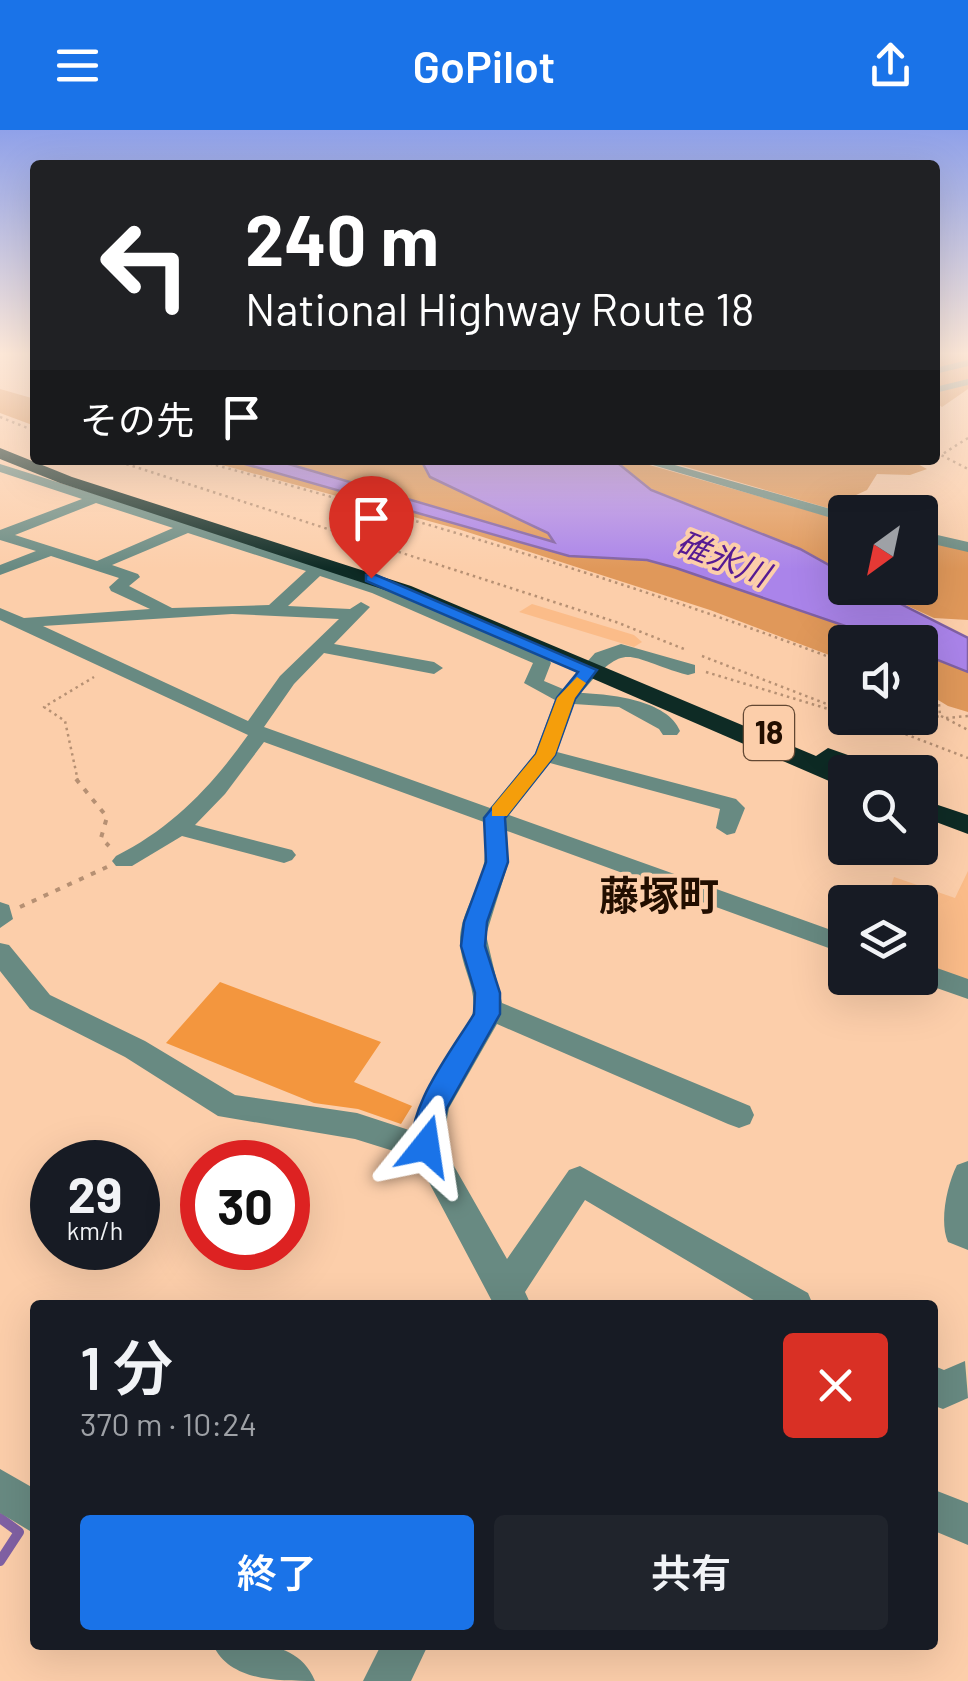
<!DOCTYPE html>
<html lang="ja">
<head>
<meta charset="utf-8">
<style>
	body { margin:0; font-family:Barlow,"Noto Sans JP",sans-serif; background:#20242c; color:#f1f3f6; height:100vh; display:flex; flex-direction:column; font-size:38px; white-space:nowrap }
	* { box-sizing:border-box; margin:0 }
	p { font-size:32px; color:#9ea1a6 }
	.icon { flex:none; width:55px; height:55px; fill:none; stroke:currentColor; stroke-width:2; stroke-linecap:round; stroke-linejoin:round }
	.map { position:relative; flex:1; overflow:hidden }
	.side { position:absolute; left:30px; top:1170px; width:908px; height:350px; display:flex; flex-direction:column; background:#171b24; border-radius:10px; box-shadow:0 10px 40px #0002 }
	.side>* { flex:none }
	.top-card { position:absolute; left:30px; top:30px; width:910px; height:305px; border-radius:10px; box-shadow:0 10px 40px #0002; background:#202124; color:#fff; overflow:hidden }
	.needle { width:65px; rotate:213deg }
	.tools { position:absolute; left:828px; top:365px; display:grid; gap:20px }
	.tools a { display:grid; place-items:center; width:110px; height:110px; border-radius:10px; background:#171b24; box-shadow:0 10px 40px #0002; font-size:50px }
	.speed { position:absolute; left:30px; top:1010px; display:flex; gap:20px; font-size:50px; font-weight:700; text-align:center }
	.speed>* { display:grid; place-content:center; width:130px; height:130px; border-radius:50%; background:#171b24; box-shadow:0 10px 40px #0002; line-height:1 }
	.speed small { font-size:25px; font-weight:400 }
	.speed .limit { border:15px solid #d22; background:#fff; color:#111 }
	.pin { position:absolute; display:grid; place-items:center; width:85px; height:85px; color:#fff; margin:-102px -42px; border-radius:50% 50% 50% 0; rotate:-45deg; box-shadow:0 0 10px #0007 }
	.pin .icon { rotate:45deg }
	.me { position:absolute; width:110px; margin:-55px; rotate:15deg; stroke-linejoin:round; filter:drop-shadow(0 0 8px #0008) }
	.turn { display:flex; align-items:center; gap:35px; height:210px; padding:0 50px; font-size:45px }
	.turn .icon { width:130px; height:130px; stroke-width:2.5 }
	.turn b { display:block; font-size:70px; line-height:85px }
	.then { display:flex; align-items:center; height:95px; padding:0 50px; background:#0003; gap:20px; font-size:38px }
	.round { display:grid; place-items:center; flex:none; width:105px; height:105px; border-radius:10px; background:#20242c }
	.summary { display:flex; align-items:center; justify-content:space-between; height:170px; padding:0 50px }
	h1 { font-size:60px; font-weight:600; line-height:75px }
	.action { display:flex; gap:20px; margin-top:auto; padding:20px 50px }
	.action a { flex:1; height:115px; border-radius:10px; background:#1a73e8; color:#fff; font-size:40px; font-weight:600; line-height:115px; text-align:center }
	.action a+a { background:#20242c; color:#f1f3f6 }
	header { display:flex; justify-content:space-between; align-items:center; height:130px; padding:0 50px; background:#1a73e8; color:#fff; font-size:45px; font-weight:600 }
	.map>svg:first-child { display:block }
</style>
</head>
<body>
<header><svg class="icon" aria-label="menu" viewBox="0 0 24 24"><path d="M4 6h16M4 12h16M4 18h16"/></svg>GoPilot<svg class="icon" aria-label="share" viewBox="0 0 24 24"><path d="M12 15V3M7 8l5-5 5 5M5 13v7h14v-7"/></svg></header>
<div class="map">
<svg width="968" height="1551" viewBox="0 0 968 1551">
	<rect width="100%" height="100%" fill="#fcceaa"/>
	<path fill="#fbbc89" d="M532,474L634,505L642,512L634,517L519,482Z
		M968,741V850L920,833V772H886L894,747L955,768Z"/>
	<path fill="#e0985a" d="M935,222H968V259L942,277L935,272Z
		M0,259L35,269V296L0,283Z
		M204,330H231L569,426L647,430L676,438L892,512H845V531L710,480L458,399Z
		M275,330H421L430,347L548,403L556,412Z
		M614,330H632L845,391V444L800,419L651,360Z
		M662,330H910L927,339L910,345L877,344L867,360L841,372L884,382L845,383Z
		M920,410L968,421V490L934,488L869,458H920Z
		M920,523L968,542V582L948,576L920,559Z"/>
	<path fill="#aa84ea" stroke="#8161a4" stroke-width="2.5" d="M231,330H275L554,412L548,403L430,347L421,330H614L651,360L800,419L845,444V458H869L968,508V542L920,523V512H892L676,438L647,430L569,426Z"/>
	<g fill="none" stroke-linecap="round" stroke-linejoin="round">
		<path stroke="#8161a4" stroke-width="10" d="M0,1388L19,1402L0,1431"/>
	</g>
	<path fill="#f3963e" d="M220,852L381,912L354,952L412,976L401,994L358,979L314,973L166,913Z"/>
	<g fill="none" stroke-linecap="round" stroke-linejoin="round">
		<path stroke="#b69073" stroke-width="2.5" stroke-dasharray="2.5 4" stroke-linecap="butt" d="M0,287L35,301
			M968,308L941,325L968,339
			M114,330L616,492L684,519
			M197,330C416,389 632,452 845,533
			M702,526L845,581
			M706,542L845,584
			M941,586L968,600
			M863,588L968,628
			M872,588L919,591L940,586L939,574L920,562
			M946,588L968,586
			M78,651L65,591L44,577L94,547"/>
		<path stroke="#b69073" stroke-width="4" stroke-dasharray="5 8" stroke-linecap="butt" d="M76,649L107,687L101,708L109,716
			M20,777L107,737"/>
		<path fill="#688a82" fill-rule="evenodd" d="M968,230V236L935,244V238Z
			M968,249V255L935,263V257Z
			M636,330H657L845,383V392Z
			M0,334L384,455L545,524L551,533L544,551L563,559L595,523L621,514L695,535V543L688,545C625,528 628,508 581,563C609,564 668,570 680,601L677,605H663L659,599L619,577L574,574L557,622L736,669L745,678L735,703L727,705L716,698L720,679L550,633L509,685L845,805V824L507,701L508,734L486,805L502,873L750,976L754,985L750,994L739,998L728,994L497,894L449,978L442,1015L507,1129L569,1040L580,1036L808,1163L813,1175H762L585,1070L525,1162L531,1175H494L416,1028L355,1009L218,986L125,927L30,879L0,841V813L9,815L50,865L145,911L235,965L357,983L412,1001C421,956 462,928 472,886C479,860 460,837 460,811C460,788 474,767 481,746C487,728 485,711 484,692L264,612L225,664L195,695L292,720L296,725L292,730L284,733L182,706L132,736H116L112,731L116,726C172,698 212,656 248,605L0,490V478L24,488L150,479L111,461L109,457L119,448L51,426L0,445V435L36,421L0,410V400L82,369L0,342ZM96,373L173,398L97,431L15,405ZM188,403L306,441L269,475L172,478L129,456L140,447L138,444L112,435ZM320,446L372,463L533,533L524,553L555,570L535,624L490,678L264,597L294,554L324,523L434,544L443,538L434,532L334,514L370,477L361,472L350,479L288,476ZM232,484L339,489L280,546L248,591L43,496Z
			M920,401L968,412V422L920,411Z
			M0,772L9,775L13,789L0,798Z
			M920,832L968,849V869L911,849L920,848Z
			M968,1031V1120L948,1112C939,1092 947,1055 957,1035Z
			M965,1231L968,1268L943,1279L932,1275V1235L944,1240Z
			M0,1339L35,1359V1404L0,1383Z
			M932,1359L968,1373V1415L932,1400Z
			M213,1515C252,1515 297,1508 315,1551C276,1551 230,1551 213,1515Z
			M381,1515H428L411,1551H363Z"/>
		<path fill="#0e2b25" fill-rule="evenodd" d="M0,318L72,347L411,456L816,626L828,618L882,637L886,642H845V656L836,654L397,464L60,353L0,329Z
			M920,669L968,685V704L920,686Z"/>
	</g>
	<linearGradient id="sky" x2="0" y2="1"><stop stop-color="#8fa1e9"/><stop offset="0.51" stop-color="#fee9d9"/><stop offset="1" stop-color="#fee9d9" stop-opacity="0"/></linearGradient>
	<rect width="968" height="439" fill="url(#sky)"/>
	<path fill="#1a73e8" stroke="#114b97" stroke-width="2.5" d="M366,445H376L597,540L575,569L555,625L505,688L508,732L487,792L485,816L500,863V884L447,978L436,1024L426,1028L416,1024C398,988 455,916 474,884L475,863L461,816L464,792L486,732L484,688L536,624L557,568L578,542L366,451Z"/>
	<path fill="#f59e0b" d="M577,547L586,553L575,568L555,625L507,686H492V677L536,624L557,568Z"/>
	<g text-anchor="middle" stroke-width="8" stroke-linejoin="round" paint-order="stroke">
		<g font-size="32" font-style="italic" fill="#561a93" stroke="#fcceaa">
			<text transform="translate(723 429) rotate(22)" y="11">碓氷川</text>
		</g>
		<rect fill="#fcceaa" stroke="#634833" stroke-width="2.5" x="744" y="576" width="50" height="54" rx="8"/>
		<g font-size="32" font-weight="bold" fill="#220e00">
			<text x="769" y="614">18</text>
		</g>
		<g font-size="40" font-weight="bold" fill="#220e00" stroke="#fcceaa">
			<text x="659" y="780">藤塚町</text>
		</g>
	</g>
</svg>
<div class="tools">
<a><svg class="needle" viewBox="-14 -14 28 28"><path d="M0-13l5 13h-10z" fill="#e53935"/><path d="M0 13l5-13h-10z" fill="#9ea1a6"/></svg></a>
<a><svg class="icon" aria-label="sound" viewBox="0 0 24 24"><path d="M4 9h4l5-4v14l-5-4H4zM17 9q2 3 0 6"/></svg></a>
<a><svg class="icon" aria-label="search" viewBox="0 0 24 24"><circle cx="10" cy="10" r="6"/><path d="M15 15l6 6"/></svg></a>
<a><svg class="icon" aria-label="layers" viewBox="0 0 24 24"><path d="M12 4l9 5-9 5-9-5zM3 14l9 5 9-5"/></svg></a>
</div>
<div class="speed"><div>29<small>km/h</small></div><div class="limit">30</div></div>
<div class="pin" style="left:371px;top:448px;background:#d93025"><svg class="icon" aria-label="arrive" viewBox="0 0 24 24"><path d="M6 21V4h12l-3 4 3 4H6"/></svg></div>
<svg class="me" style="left:426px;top:1016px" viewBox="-20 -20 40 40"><path d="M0-17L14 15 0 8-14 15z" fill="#1a73e8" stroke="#fff" stroke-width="4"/></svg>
<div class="top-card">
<div class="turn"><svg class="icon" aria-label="left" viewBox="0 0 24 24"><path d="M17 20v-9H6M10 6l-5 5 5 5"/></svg><div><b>240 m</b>National Highway Route 18</div></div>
<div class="then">その先<svg class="icon" aria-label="arrive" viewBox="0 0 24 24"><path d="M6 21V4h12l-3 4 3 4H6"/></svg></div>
</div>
<section class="side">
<div class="summary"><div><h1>1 分</h1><p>370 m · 10:24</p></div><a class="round" style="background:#d93025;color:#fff"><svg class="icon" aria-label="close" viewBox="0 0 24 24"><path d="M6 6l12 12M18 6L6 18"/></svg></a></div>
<div class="action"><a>終了</a><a>共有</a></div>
</section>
</div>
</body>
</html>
